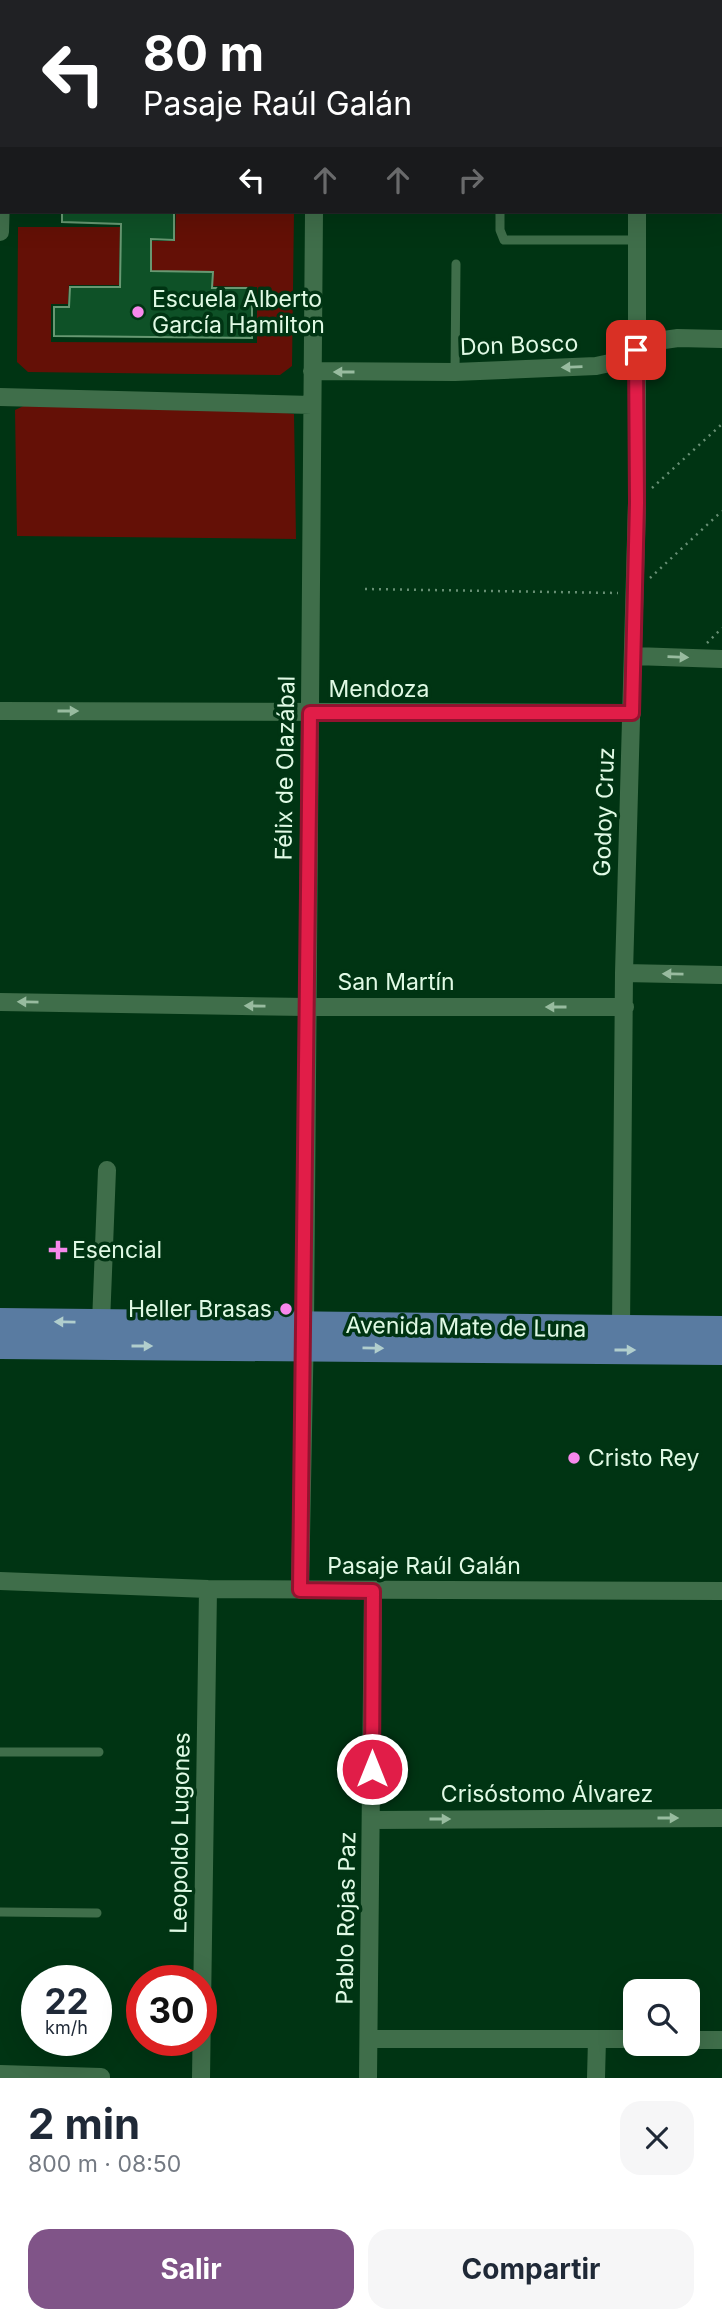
<!DOCTYPE html>
<html lang="es">
<head>
<meta charset="utf-8">
<style>
	body { margin:0; font-family:Inter,sans-serif; background:#f6f6f7; color:#1f2937; height:100vh; display:flex; flex-direction:column; font-size:26px; white-space:nowrap }
	* { box-sizing:border-box; margin:0 }
	p { font-size:23px; color:#747a83 }
	.icon { flex:none; width:38px; height:38px; fill:none; stroke:currentColor; stroke-width:2; stroke-linecap:round; stroke-linejoin:round }
	.map { position:relative; height:2078px; overflow:hidden }
	.sheet { display:flex; flex-direction:column; background:#fff; flex:1 }
	.sheet>* { flex:none }
	.hud { position:absolute; left:0px; top:0px; width:723px; height:214px; box-shadow:0 7px 28px #0002; background:#202124; color:#fff; overflow:hidden }
	.fabs { position:absolute; left:623px; top:1979px; display:grid; gap:14px }
	.fabs a { display:grid; place-items:center; width:77px; height:77px; border-radius:14px; background:#fff; box-shadow:0 7px 28px #0002; font-size:35px }
	.speed { position:absolute; left:21px; top:1965px; display:flex; gap:14px; font-size:35px; font-weight:700; text-align:center }
	.speed>* { display:grid; place-content:center; width:91px; height:91px; border-radius:50%; background:#fff; box-shadow:0 7px 28px #0002; line-height:1 }
	.speed small { font-size:18px; font-weight:400 }
	.speed .limit { border:10px solid #d22; background:#fff; color:#111 }
	.pin { position:absolute; display:grid; place-items:center; width:60px; height:60px; color:#fff; margin:-30px; border-radius:14px; box-shadow:0 4px 10px #0006 }
	.me { position:absolute; width:77px; margin:-38px; rotate:0deg; stroke-linejoin:round; filter:drop-shadow(0 0 5px #0008) }
	.turn { display:flex; align-items:center; gap:24px; height:147px; padding:0 28px; font-size:32px }
	.turn .icon { width:91px; height:91px; stroke-width:2.5 }
	.turn b { display:block; font-size:49px; line-height:60px }
	.lanes { display:flex; align-items:center; height:66px; padding:0 28px; background:#0003; justify-content:center; gap:35px; direction:ltr }
	.lanes .off { opacity:.35 }
	.round { display:grid; place-items:center; flex:none; width:74px; height:74px; border-radius:21px; background:#f6f6f7 }
	.overview { display:flex; align-items:center; justify-content:space-between; height:119px; padding:0 28px }
	h1 { font-size:42px; font-weight:700; line-height:52px }
	.action { display:flex; gap:14px; margin-top:auto; padding:14px 28px }
	.action a { flex:1; height:80px; border-radius:21px; background:#805488; color:#fff; font-size:28px; font-weight:700; line-height:80px; text-align:center }
	.action a+a { background:#f6f6f7; color:#1f2937 }
	.map>svg:first-child { display:block }
</style>
</head>
<body>
<div class="map">
<svg width="722" height="2078" viewBox="0 0 722 2078">
	<rect width="100%" height="100%" fill="#003413"/>
	<path fill="#641006" d="M176,212H294L292,366L280,375L28,372L17,362L18,227H120L119,285H69L68,304H51V342L257,343V287L213,286V271H152V241H175Z
		M30,403L254,409L294,414L296,539L17,536L15,410Z"/>
	<path fill="#0e5127" stroke="#679872" stroke-width="2" d="M62,212H174V240L151,239V271L213,272L212,288H252V338L54,336V307H69L70,287H120L121,224L62,222Z"/>
	<g fill="none" stroke-linecap="round" stroke-linejoin="round">
		<path stroke="#678f74" stroke-width="2.5" stroke-dasharray="2 5" stroke-linecap="butt" d="M652,488L722,424
			M650,578L722,511
			M365,589L618,593
			M707,643L722,628"/>
		<path stroke="#3f6e4a" stroke-width="9" d="M500,212V230L504,240H637
			M455,372L456,264
			M0,1752H99
			M0,1912L97,1913"/>
		<path stroke="#3f6e4a" stroke-width="18" d="M313,2V0
			M639,2V0
			M0,232L2,161
			M312,371L455,372L596,366L619,361L636,350L657,341L678,338L722,339
			M0,397L312,405
			M634,656L722,659
			M0,711L632,713
			M624,973L722,975
			M0,1002L306,1007H625
			M101,1323L107,1170
			M621,1329L624,973L637,503V212
			M0,1581L208,1589L722,1591
			M300,1590L305,1325L314,212
			M372,1820L722,1818
			M369,2039H635
			M688,2040H722
			M0,2074L101,2077
			M201,2078L208,1589
			M368,2078L373,1591
			M596,2078L597,2039"/>
		<path stroke="#3f6e4a" stroke-width="23" d="M721,65H722
			M0,79H2"/>
		<path stroke="#597ba1" stroke-width="28" d="M0,1322L722,1330
			M0,1345L722,1351"/>
	</g>
	<defs><path id="oneway-solid" d="M-6-.8H1V-3.2L6.5 0L1 3.2V.8H-6Z" transform="scale(1.75)"/></defs>
	<g fill="#98bb9f">
		<use href="#oneway-solid" transform="translate(572 367) rotate(178)"/>
		<use href="#oneway-solid" transform="translate(344 372) rotate(-180)"/>
		<use href="#oneway-solid" transform="translate(678 657) rotate(2)"/>
		<use href="#oneway-solid" transform="translate(68 711)"/>
		<use href="#oneway-solid" transform="translate(673 974) rotate(-179)"/>
		<use href="#oneway-solid" transform="translate(28 1002) rotate(-179)"/>
		<use href="#oneway-solid" transform="translate(255 1006) rotate(-179)"/>
		<use href="#oneway-solid" transform="translate(556 1007) rotate(180)"/>
		<use href="#oneway-solid" transform="translate(668 1818)"/>
		<use href="#oneway-solid" transform="translate(440 1819)"/>
	</g>
	<g fill="#b1cecd">
		<use href="#oneway-solid" transform="translate(65 1322) rotate(-179)"/>
		<use href="#oneway-solid" transform="translate(142 1346)"/>
		<use href="#oneway-solid" transform="translate(373 1348) rotate(1)"/>
		<use href="#oneway-solid" transform="translate(625 1350)"/>
	</g>
	<g fill="none" stroke-linecap="round" stroke-linejoin="round">
		<g stroke="#92132f" stroke-width="18">
			<path id="route" d="M372,1769L373,1591L300,1590C306,1297 307,1005 310,713H632L637,503L636,350"/>
		</g>
		<use href="#route" stroke="#e11d48" stroke-width="12"/>
	</g>
	<g fill="#f788ec" stroke="#003413" stroke-width="2.5">
		<circle cx="138" cy="312" r="7"/>
		<path d="M54.5 1239.5h7v7h7v7h-7v7h-7v-7h-7v-7h7z"/>
		<circle cx="286" cy="1309" r="7"/>
		<circle cx="574" cy="1458" r="7"/>
	</g>
	<g text-anchor="middle" stroke-width="7" stroke-linejoin="round" paint-order="stroke">
		<g font-size="23" fill="#e0fae5" stroke="#003413" text-anchor="start">
			<text x="152" y="307">Escuela Alberto<tspan x="152" dy="26">García Hamilton</tspan></text>
			<text x="72" y="1258">Esencial</text>
			<text x="272" y="1317" text-anchor="end">Heller Brasas</text>
			<text x="588" y="1466">Cristo Rey</text>
		</g>
		<g font-size="23" fill="#e0fae5" stroke="#003413">
			<text transform="translate(519 345) rotate(-2)" y="8">Don Bosco</text>
			<text x="379" y="697">Mendoza</text>
			<text transform="translate(285 768) rotate(-89)" y="8">Félix de Olazábal</text>
			<text transform="translate(604 812) rotate(-88)" y="8">Godoy Cruz</text>
			<text x="396" y="990">San Martín</text>
			<text transform="translate(466 1327) rotate(1)" y="8">Avenida Mate de Luna</text>
			<text x="424" y="1574">Pasaje Raúl Galán</text>
			<text x="547" y="1802">Crisóstomo Álvarez</text>
			<text transform="translate(180 1833) rotate(-89)" y="8">Leopoldo Lugones</text>
			<text transform="translate(346 1918) rotate(-89)" y="8">Pablo Rojas Paz</text>
		</g>
	</g>
</svg>
<div class="fabs">
<a><svg class="icon" aria-label="search" viewBox="0 0 24 24"><circle cx="10" cy="10" r="6"/><path d="M15 15l6 6"/></svg></a>
</div>
<div class="speed"><div>22<small>km/h</small></div><div class="limit">30</div></div>
<div class="pin" style="left:636px;top:350px;background:#d93025"><svg class="icon" aria-label="arrive" viewBox="0 0 24 24"><path d="M6 21V4h12l-3 4 3 4H6"/></svg></div>
<svg class="me" style="left:372px;top:1769px" viewBox="-20 -20 40 40"><circle r="17" fill="#e11d48" stroke="#fff" stroke-width="3"/><path d="M0-11L8 9 0 5-8 9z" fill="#fff"/></svg>
<div class="hud">
<div class="turn"><svg class="icon" aria-label="left" viewBox="0 0 24 24"><path d="M17 20v-9H6M10 6l-5 5 5 5"/></svg><div><b>80 m</b>Pasaje Raúl Galán</div></div>
<div class="lanes"><svg class="icon" aria-label="left" viewBox="0 0 24 24"><path d="M17 20v-9H6M10 6l-5 5 5 5"/></svg><svg class="icon off" aria-label="ahead" viewBox="0 0 24 24"><path d="M12 20V5M6 11l6-6 6 6"/></svg><svg class="icon off" aria-label="ahead" viewBox="0 0 24 24"><path d="M12 20V5M6 11l6-6 6 6"/></svg><svg class="icon off" aria-label="right" viewBox="0 0 24 24"><path d="M7 20v-9h11M14 6l5 5-5 5"/></svg></div>
</div>
</div>
<section class="sheet">
<div class="overview"><div><h1>2 min</h1><p>800 m · 08:50</p></div><a class="round"><svg class="icon" aria-label="close" viewBox="0 0 24 24"><path d="M6 6l12 12M18 6L6 18"/></svg></a></div>
<div class="action"><a>Salir</a><a>Compartir</a></div>
</section>
</body>
</html>
